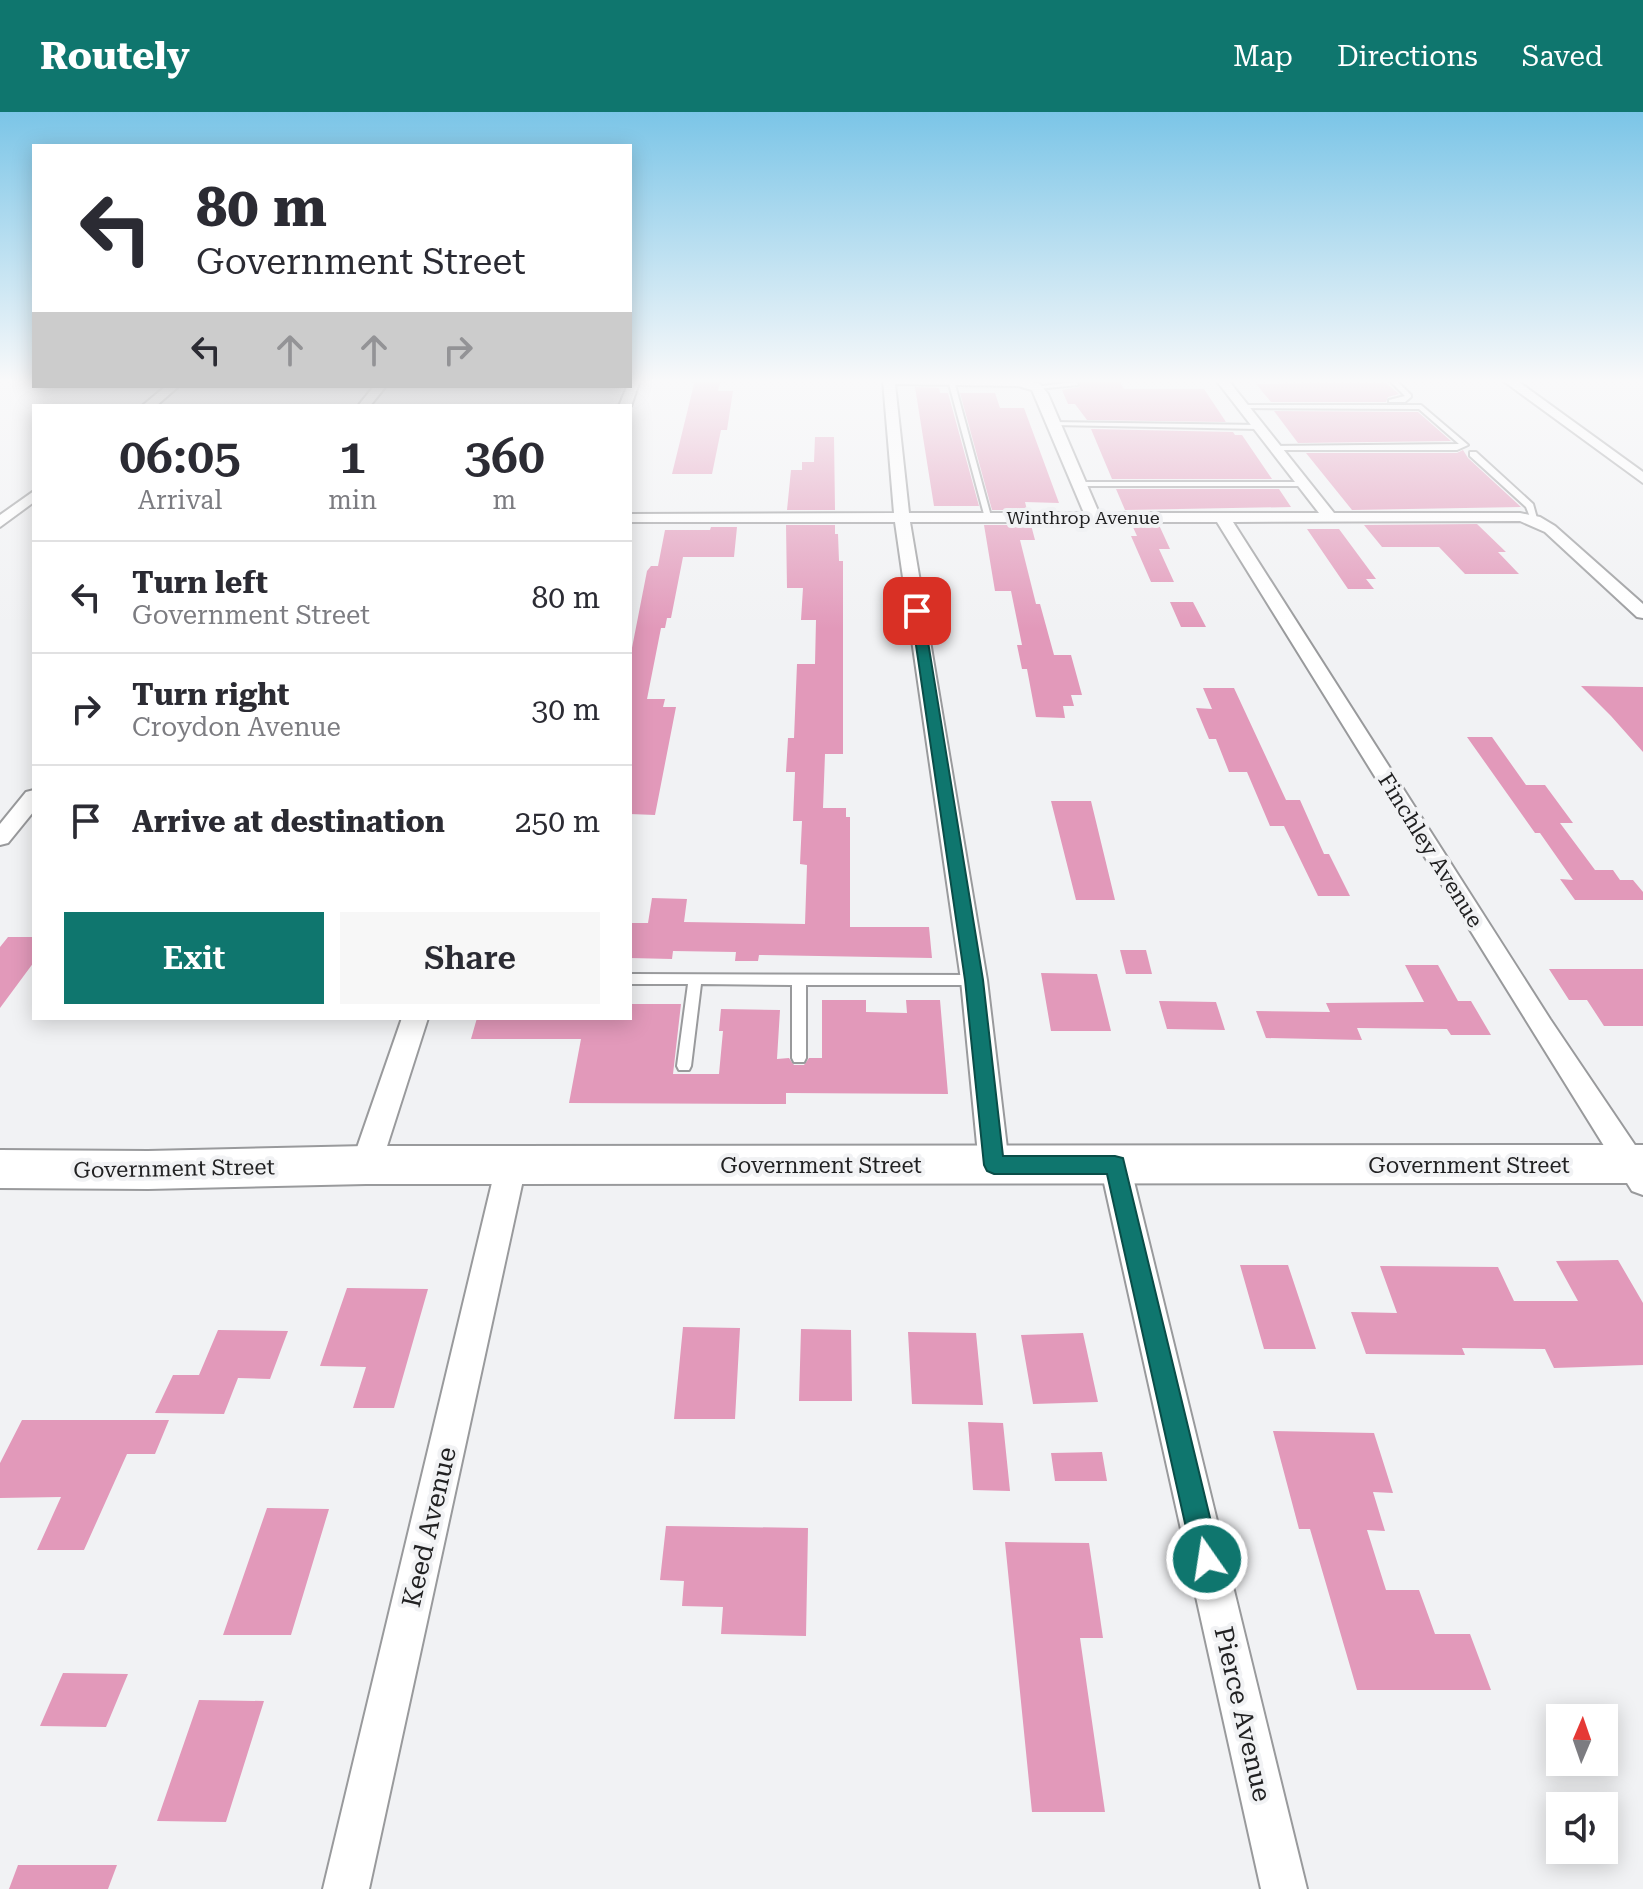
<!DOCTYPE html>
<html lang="en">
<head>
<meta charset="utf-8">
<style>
	body { margin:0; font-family:"Roboto Serif",serif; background:#f7f7f7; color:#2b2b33; height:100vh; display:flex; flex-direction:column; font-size:30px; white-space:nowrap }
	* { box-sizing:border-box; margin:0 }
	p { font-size:26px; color:#7c7c81 }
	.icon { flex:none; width:44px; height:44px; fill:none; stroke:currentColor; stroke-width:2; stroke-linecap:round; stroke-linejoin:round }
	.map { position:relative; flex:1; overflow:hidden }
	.drawer { position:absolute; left:32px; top:292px; width:600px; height:616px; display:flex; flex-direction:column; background:#fff; border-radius:0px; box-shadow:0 4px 20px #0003 }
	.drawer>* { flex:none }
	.top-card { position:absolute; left:32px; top:32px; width:600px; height:244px; border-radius:0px; box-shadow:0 4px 20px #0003; background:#fff; color:#2b2b33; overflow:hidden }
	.needle { width:52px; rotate:2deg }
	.buttons { position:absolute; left:1546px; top:1592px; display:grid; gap:16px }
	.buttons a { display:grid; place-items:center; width:72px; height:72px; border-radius:0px; background:#fff; box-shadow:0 4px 20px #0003; font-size:40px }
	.pin { position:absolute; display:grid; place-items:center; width:68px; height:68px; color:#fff; margin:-34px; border-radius:16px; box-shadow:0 4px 12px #0006 }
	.me { position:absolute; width:88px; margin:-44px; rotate:347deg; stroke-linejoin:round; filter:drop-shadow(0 0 6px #0008) }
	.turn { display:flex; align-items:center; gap:28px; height:168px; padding:0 32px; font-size:36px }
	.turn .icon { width:104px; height:104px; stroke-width:2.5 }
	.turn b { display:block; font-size:56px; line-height:68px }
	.lanes { display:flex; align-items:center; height:76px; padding:0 32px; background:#0003; justify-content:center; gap:40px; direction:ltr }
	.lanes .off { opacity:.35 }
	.eta { display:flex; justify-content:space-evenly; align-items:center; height:136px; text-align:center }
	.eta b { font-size:48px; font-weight:600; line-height:56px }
	.cta { display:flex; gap:16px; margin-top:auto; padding:16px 32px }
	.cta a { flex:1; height:92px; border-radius:0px; background:#0f766e; color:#fff; font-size:32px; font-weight:600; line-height:92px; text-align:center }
	.cta a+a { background:#f7f7f7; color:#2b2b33 }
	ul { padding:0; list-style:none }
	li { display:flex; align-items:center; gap:24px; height:112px; padding:0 32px; border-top:2px solid #e1e1e2 }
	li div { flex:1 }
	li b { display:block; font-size:30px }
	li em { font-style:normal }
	header { display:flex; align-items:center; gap:48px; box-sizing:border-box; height:112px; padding:0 40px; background:#0f766e; color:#fff }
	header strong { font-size:38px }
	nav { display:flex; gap:44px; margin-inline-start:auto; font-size:28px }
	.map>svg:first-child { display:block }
</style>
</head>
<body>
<header>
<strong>Routely</strong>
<nav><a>Map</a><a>Directions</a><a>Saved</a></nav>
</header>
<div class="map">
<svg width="1643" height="1777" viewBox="0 0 1643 1777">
	<rect width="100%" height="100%" fill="#f1f2f4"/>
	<path fill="#e299ba" d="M695,268H721L718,279H733L727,318H721L712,362H672Z
		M1078,268H1119L1124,277H1204L1226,310L1087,308L1075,292H1068L1062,278L1080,275Z
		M1327,271H1386L1399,282L1388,285L1386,290H1271L1256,272Z
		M915,275L939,276L940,281H948L979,394H934Z
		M960,281H995L1000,296H1024L1059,391L1025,390L1027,398H992Z
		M1274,299L1418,300L1451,329L1298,331Z
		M1091,317L1233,320L1235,323H1242L1272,367H1112Z
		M815,325H834L835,398H787L791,358H802V350H814Z
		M1463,338L1468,346L1521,395L1352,398L1306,341H1457Z
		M1116,377H1279L1291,395L1125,398Z
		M1477,412L1506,440H1498L1519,462H1465L1439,435H1382L1364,413Z
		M786,413H835V422H838L839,449H843V642H825L823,696H846V705H850V815H929L932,846L759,843L758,849H735L736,840L673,839L672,847L630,846V811H648L652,786L687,787L684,810L805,812L807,753L800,752L802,709H793L795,660H786L788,626H794L797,552H815L816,508H801L803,476H787Z
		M984,413H1031L1035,428H1020L1036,492H1040L1054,543H1071L1082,583H1071L1074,594H1063L1065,606L1036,605L1027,557H1022L1017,533H1022L1011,479H995Z
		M1132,413H1159L1170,437H1159L1174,470H1151L1131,424H1137Z
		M711,415H737L734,445H683L671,506H667L665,516H661L647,587H665L663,595H676L655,703L630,702V546L647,459L651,454H658L665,418H710Z
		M1307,417H1339L1376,467H1366L1374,477H1348Z
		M1170,490H1193L1206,515H1181Z
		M1581,574L1643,575V640L1611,604Z
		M1203,576H1234L1286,688H1300L1324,742H1329L1350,784H1318L1284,714H1270L1247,660H1229L1216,627H1209L1196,596L1212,597Z
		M1467,625H1492L1526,673H1545L1573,711H1560L1595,758H1613L1620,768H1633L1643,780V788H1575L1560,767L1573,768L1540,721H1535Z
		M1051,689H1091L1115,788H1076Z
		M8,825H34V850L0,896V835Z
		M1120,838H1146L1152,862H1126Z
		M1405,853H1438L1458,889H1471L1491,923H1451L1447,917L1357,916L1362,928L1266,926L1256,899L1330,900L1326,891L1424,890Z
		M1549,857H1643V914H1604L1587,888H1569Z
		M1041,861L1097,862L1111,919H1051Z
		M822,888H866V900L907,901L906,888H940L948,982L786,981V992L569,991L581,927H471L477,906H630V892H681L673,962H719L723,919H719L721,897L780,898L777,947L789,946L794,953H804L809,946H822Z
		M1159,889L1216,890L1225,918L1167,917Z
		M1618,1148L1643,1191V1253L1554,1256L1545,1237L1462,1236L1465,1243L1366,1242L1351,1200L1397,1201L1380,1154L1498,1155L1514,1189H1578L1556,1149Z
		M1240,1153H1288L1316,1237H1264Z
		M347,1176L428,1177L394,1296H353L366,1255L320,1254Z
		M683,1215L740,1216L735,1307H674Z
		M801,1217L851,1218L852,1289H799Z
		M218,1218L288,1219L270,1267L238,1266L224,1302L155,1301L173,1263H199Z
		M908,1220L976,1221L983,1293L912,1292Z
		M1083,1221L1098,1290L1033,1292L1021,1223Z
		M22,1308H169L155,1342H127L84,1438H37L61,1385L0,1386V1351Z
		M968,1310L1003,1311L1010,1379L973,1378Z
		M1273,1319L1374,1321L1393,1381L1373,1380L1385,1419L1367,1418L1386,1478H1419L1435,1522H1470L1491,1578H1357L1310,1417H1299Z
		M1102,1340L1107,1369H1055L1051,1341Z
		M267,1396L329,1397L291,1523H223Z
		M666,1414L808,1416L806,1524L721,1522L723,1495L682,1494L684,1469L660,1468Z
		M1005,1430L1089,1431L1103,1526H1080L1105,1700H1032Z
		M63,1561L128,1562L106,1615L40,1614Z
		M199,1588L264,1589L226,1710L157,1709Z
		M18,1753H117L108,1777H9Z"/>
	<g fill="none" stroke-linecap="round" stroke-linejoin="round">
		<g stroke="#999a9c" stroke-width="4">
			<path id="service" d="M948,268L954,269L992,408L985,406Z
				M1389,268H1396L1411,283V285L1405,290H1389V288L1405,284Z
				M1076,270L1078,273L1036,277L1033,275Z
				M1243,293H1421L1468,333L1457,338H1276L1273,334L1459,332L1419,297L1241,296Z
				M1052,310L1259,313L1262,315L1259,317L1054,313Z
				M1470,340H1476L1533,392L1538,410H1532L1526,395L1470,344Z
				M1076,370H1304L1308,372L1304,374H1079L1075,372Z
				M632,862L974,863L981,868L974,873H806V946L804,950H794L792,946V873L701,872L691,954L689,958H679L677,954L688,872H632L630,871V863Z"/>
		</g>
		<g stroke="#999a9c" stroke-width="4">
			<path id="minor" d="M630,268H640L631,294H619Z
				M883,268H1025L1040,272L1048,282L1099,401H1319L1216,268H1228L1334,401H1520L1540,405L1555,414L1643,492V506L1637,505L1545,420L1520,409L1233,410L1550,907L1643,1045V1083L1632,1079L1217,410H910L987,868L1009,1053L1005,1062L994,1066L983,1062L979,1053L961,868L895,410H630V402L894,401ZM895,272L1018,274L1032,278L1084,401H909Z
				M1502,268H1516L1643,360V371Z
				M166,274H179L156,294H142Z
				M374,274H386L370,294H358Z
				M34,379V390L0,415V403Z
				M34,678V699L8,731L0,733V712L26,680Z
				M402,906H428L381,1053L377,1062L366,1066L355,1062L351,1053Z
				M1115,1040L1126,1044L1130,1053L1307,1777H1261L1100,1053L1104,1044Z
				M511,1041L522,1045L526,1054L369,1777H323L496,1054L500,1045Z"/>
		</g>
		<g stroke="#999a9c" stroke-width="4">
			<path id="secondary" d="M1643,1033V1071L366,1072L148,1077L0,1076V1038L148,1039L366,1034Z"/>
		</g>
		<use href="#service" fill="#fff" fill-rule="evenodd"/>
		<use href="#minor" fill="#fff" fill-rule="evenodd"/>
		<use href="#secondary" fill="#fff" fill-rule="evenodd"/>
	</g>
	<linearGradient id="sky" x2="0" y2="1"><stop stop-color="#7bc5e7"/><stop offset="0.52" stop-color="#f9f9fa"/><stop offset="1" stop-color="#f9f9fa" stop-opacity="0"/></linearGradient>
	<rect width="1643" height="517" fill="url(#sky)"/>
	<path fill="#0f766e" stroke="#0a4d48" stroke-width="2" d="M917,495L923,499L983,868L1003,1044H1115L1123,1046L1220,1447L1216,1456L1207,1460L1197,1456L1193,1447L1107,1062H994L987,1059L984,1053L965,868L911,499Z"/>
	<g text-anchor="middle" stroke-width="8" stroke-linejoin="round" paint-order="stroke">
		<g font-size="18" fill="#212122" stroke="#f1f2f4">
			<text x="1083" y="412">Winthrop Avenue</text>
		</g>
		<g font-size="22" fill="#212122" stroke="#f1f2f4">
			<text transform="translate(1431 738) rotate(58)" y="8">Finchley Avenue</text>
			<text x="821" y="1061">Government Street</text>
			<text x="1469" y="1061">Government Street</text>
			<text transform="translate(174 1056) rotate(-1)" y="8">Government Street</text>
		</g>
		<g font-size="26" fill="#212122" stroke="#f1f2f4">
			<text transform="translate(429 1415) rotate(-77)" y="9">Keed Avenue</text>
			<text transform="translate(1243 1602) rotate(77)" y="9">Pierce Avenue</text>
		</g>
	</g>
</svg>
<div class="buttons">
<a><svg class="needle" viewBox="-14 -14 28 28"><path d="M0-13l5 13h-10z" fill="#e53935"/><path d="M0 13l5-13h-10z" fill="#7c7c81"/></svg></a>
<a><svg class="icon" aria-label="sound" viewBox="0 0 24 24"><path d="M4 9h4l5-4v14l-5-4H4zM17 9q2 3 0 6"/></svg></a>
</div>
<div class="pin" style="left:917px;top:499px;background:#d93025"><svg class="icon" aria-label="arrive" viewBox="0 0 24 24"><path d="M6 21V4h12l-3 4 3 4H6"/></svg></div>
<svg class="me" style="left:1207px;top:1447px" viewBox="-20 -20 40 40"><circle r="17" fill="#0f766e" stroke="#fff" stroke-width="3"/><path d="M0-11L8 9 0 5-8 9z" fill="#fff"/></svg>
<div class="top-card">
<div class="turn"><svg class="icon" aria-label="left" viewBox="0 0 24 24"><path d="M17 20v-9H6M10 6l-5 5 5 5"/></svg><div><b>80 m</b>Government Street</div></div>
<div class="lanes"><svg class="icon" aria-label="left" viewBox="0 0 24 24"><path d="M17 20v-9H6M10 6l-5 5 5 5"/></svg><svg class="icon off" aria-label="ahead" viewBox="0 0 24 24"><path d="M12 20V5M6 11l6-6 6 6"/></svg><svg class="icon off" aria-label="ahead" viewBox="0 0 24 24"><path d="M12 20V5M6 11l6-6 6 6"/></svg><svg class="icon off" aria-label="right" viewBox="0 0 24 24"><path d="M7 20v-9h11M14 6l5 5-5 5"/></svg></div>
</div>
<section class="drawer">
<div class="eta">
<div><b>06:05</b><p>Arrival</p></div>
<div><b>1</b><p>min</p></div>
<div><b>360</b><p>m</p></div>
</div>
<ul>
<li><svg class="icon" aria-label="left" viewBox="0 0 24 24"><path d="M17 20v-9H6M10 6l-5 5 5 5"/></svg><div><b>Turn left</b><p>Government Street</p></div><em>80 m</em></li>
<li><svg class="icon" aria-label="right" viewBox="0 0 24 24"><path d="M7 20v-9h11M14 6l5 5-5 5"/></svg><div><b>Turn right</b><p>Croydon Avenue</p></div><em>30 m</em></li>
<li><svg class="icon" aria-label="arrive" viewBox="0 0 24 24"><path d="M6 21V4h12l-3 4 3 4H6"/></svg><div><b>Arrive at destination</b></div><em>250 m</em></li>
</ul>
<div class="cta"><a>Exit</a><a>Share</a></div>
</section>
</div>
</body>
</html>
